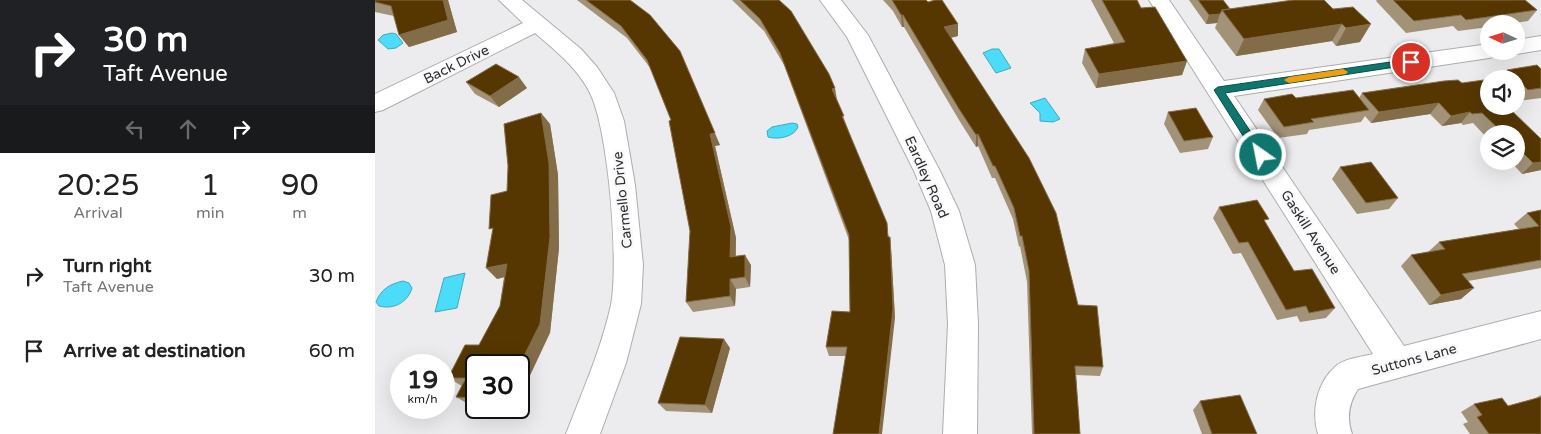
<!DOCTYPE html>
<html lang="en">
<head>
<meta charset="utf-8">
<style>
	body { margin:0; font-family:"Varela Round",sans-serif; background:#f2f2f2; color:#222; height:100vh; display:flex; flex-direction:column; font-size:19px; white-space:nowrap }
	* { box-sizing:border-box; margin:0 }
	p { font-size:16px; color:#767676 }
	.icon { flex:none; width:28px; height:28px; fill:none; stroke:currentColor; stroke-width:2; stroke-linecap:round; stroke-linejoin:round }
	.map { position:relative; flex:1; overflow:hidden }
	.drawer { display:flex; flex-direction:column; background:#fff; width:375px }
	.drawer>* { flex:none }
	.guide { background:#202124; color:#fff; overflow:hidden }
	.needle { width:32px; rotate:274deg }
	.buttons { position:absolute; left:1105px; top:15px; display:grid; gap:10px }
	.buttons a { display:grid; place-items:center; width:45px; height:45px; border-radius:50%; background:#fff; box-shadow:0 5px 20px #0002; font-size:25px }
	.speed { position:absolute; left:15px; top:354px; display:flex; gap:10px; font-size:25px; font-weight:700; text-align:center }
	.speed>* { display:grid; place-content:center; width:65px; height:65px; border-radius:50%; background:#fff; box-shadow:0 5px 20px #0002; line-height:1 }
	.speed small { font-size:12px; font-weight:400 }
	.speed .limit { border:2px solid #111; border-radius:8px; background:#fff; color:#111 }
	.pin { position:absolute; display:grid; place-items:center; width:42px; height:42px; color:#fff; margin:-21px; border:2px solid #fff; border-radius:50%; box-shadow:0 1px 5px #0007 }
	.me { position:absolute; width:55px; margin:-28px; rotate:327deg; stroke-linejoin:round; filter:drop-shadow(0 0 4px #0008) }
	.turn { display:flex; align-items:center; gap:18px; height:105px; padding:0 20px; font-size:22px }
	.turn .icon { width:65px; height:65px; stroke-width:2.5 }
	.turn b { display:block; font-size:35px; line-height:42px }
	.lanes { display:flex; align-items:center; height:48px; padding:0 20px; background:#0003; justify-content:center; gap:25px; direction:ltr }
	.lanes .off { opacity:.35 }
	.eta { display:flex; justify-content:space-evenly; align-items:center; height:85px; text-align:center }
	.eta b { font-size:30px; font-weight:600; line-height:35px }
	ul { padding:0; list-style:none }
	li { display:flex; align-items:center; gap:15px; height:75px; padding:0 20px }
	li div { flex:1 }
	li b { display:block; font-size:19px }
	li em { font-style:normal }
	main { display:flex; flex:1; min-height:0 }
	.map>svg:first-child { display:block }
</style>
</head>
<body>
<main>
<section class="drawer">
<div class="guide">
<div class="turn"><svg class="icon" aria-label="right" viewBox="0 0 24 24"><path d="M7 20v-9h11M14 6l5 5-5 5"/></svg><div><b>30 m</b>Taft Avenue</div></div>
<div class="lanes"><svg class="icon off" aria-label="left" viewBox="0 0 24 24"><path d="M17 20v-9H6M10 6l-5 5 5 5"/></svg><svg class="icon off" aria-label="ahead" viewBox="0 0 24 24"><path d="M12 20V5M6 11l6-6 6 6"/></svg><svg class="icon" aria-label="right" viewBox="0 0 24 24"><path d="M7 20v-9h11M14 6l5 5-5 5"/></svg></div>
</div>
<div class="eta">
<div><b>20:25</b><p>Arrival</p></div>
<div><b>1</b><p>min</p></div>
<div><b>90</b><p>m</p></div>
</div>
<ul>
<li><svg class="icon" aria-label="right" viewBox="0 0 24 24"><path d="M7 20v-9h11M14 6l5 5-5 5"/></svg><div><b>Turn right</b><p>Taft Avenue</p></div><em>30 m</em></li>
<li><svg class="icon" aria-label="arrive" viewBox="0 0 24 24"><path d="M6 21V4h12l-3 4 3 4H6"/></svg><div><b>Arrive at destination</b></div><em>60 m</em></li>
</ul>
</section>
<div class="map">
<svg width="1166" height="434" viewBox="0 0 1166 434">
	<rect width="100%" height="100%" fill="#ececee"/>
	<path fill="#4adcf8" stroke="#42a8bc" d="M17,33L21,34L28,43L21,48L13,49L3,40L8,35Z
		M617,49H624L636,68L621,73L608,53Z
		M670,98L685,119L678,122L665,121V113L655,103Z
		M417,123L422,124L423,127C419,137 403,140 393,137L392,131L397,127Z
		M90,273L82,308L60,312L69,278Z
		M28,281L34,283L37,288C33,302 19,310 4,306L1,302C6,289 15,284 28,281Z"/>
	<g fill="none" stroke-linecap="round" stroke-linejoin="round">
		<g stroke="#acadae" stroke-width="2">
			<path id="minor" d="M124,0H147L206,49L222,67L239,93L249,121L260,185L268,265L266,304L251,363L225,434H191C207,392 226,350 236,305C244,264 234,128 214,91C201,67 181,51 160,33L8,110L0,112V94L148,23Z
				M445,0H466L493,35L565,171L584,211L600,265L603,324L602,434H568L573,324L570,265L556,211L539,171L472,37Z
				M774,0H794L849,81L1114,44V51H1125L1122,56L1114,58L859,96L1029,346L1166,311V339L983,389C974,403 971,417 977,434H943C936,411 942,382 961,366C970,358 987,357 998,354Z
				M1166,36V50L1141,54L1133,51H1141V40Z"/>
		</g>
		<use href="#minor" fill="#fff" fill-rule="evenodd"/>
	</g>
	<path fill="#a19278" d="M0,0H73L82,32L34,47L24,35L19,16L0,12Z
		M202,0H255L345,145L340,146L361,238V256L376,265L375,287L361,289L360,306L318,312L311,302L315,231L296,120L276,69L252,38Z
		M357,0H404L462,100L514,237L516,248L520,318L471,356H454L451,347L475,312L474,240L409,65L389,31Z
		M508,0H551L583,36L576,38L703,305L728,367L725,376L701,375L705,434H657L652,282L645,246L644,247L638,219L620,178H617L603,146L601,147L584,120L529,27H527L518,11Z
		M716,0H762L766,8L812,61L807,75L721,88L707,63L710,49L739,43Z
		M814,0H848L855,9L949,0L985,42L961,46L957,41L861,56L840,28L842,23L831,24Z
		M1002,0H1150L1162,10L1153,21L1134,24H1114V27L1083,31L1078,26L1031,33L1001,1Z
		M1166,69V98L1142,101H1141V79H1124L1132,70Z
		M91,82L152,88L124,107L100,94Z
		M1087,83L1138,108L1136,110L1166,170L1147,174L1135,161H1141V134H1114V140L1098,123L1088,125L1086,123L1067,126L1055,114L996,123L990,116L986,122L934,130L932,134L903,138L883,110L889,99L984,98L987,93Z
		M793,112L838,137L833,149L805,153L789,124Z
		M166,113L175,124L183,175L184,248L175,333L101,365V406L95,405L81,397L87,386L73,378L104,345L125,306L129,277L122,279L132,191Z
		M965,167L1023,198L1014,209L982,214L957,179Z
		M844,207L891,223L919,271L960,308L951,318L925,322L922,316L902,320L866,253L858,254L838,218Z
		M1166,210V268L1093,281L1086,299L1054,305L1026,266L1036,255L1053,252L1064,242L1144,229L1139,224L1152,213Z
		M355,348L337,413L291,411L283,403Z
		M1166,395V434H1095L1088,424L1093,422L1086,412L1099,404L1133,406L1161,398Z
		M825,401L882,434H827L818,410Z"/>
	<path fill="#836d49" d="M68,0H73L82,32L34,47L24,35Z
		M845,14L842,23L831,24L834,15Z
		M526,15H528L529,27H527Z
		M583,24V36L569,39V27Z
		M967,24L957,41L861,56L869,39Z
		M996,24L985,42L961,46L971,28Z
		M305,51L345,145L340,146L361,238L360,267L355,257Z
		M812,61L807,75L721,88L724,74Z
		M144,77L152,88L124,107L115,96Z
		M460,88L462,100L457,89Z
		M1064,103L1055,114L996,123L1004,112Z
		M1095,112L1086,123L1067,126L1076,116Z
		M166,113L175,124L183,175L184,248L175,333L144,399V366Z
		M603,134V146L601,147V135Z
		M1166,162V170L1147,174L1158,163Z
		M515,237L516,248L520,318L507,434H504Z
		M370,255L376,265L375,287L370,277Z
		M132,264L142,274L122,279L111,268Z
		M355,279L361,289L360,306L355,296Z
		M1099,288L1086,299L1054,305L1066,295Z
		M349,339L355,348L337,413L330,405Z"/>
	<path fill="#563702" stroke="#836d49" d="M0,0H68L73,20L24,35L16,6L0,2Z
		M211,0H255L275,15L305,51L340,133L335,134L356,227L355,257L370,255V277L355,279V296L311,302L315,231L294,121L296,120L272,60L246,26Z
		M365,0H404L416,11L454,74L460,88L457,89L469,116H467L512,223L513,237H515L518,309L504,434H458L472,347H451L457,311L475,312L474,235L405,53L385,19Z
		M517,0H551L553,2L560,0H567L583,24L569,27L654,158L681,213L703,305L722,306L728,367L700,366L705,434H659L654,271L647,236H645L639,208L620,166H618L603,134L601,135L584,109L528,15H526Z
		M727,0H762L766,8L780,7L812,61L724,74L710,49L750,42Z
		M823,0H848L855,9L847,10L845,14L834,15Z
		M918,0H949L958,9L978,7L996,24L971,28L967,24L869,39L847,10Z
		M1018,0H1150L1162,10L1091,20L1086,15L1039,21Z
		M121,64L144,77L115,96L91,82Z
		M1162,65L1166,69V88L1153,90L1132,70Z
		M1083,80L1087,83L1109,80L1114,84V106H1137L1138,108H1134L1166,139V162L1158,163L1141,146V134H1129L1107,113L1097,114L1095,112L1076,116L1064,103L1004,112L987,93L1069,81Z
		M978,90L994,110L936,119L939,122L909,127L889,99L917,94L921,98Z
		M821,108L838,137L809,141L793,112Z
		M166,113L174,163L175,237L165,324L144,366V365H101V398L81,397L91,378H73L90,345H104L125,306L132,264L111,268L118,228L114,229L116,195L132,191L133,166L129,124Z
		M996,162L1023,198L991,203L965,167Z
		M882,200L894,219L889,220L919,271L937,269L960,308L934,313L931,306L911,310L873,242L864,243L844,207Z
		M1166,210V260L1087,274L1099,288L1066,295L1036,255L1070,249L1064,242L1164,226L1152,213Z
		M305,337L349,339L330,405L283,403Z
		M865,395L882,434H837L825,401Z
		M1166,397V434H1114L1102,417L1107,415L1099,404L1127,398L1133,406Z"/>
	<path fill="#0f766e" stroke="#0a4d48" d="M1036,59L1041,62L1040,64L850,93L891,155L886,159L882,158L839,90L843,87Z"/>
	<path fill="#f59e0b" d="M968,69L973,72L971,74L914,83L909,80L914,77Z"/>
	<g text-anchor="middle" stroke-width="5" stroke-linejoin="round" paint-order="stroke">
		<g font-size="14" fill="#2e2e2f" stroke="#f9f9fb">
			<text transform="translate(81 64) rotate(-26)" y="5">Back Drive</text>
			<text transform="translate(552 177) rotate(66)" y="5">Eardley Road</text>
			<text transform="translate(247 200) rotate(-96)" y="5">Carmello Drive</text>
			<text transform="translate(936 232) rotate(57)" y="5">Gaskill Avenue</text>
			<text transform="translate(1039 359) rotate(-15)" y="5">Suttons Lane</text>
		</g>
	</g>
</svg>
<div class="buttons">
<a><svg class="needle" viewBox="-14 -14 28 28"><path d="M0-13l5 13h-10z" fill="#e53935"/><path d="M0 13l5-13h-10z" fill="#767676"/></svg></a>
<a><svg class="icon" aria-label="sound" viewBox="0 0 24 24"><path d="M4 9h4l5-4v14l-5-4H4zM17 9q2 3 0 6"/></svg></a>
<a><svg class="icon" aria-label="layers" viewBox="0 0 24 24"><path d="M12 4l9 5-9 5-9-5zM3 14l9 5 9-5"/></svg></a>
</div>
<div class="speed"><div>19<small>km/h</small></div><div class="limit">30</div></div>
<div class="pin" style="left:1036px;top:62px;background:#d93025"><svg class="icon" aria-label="arrive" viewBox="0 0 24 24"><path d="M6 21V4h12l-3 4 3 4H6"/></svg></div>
<svg class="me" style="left:886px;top:155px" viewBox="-20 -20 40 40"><circle r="17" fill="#0f766e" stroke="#fff" stroke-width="3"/><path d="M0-11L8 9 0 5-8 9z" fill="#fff"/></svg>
</div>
</main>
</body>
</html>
